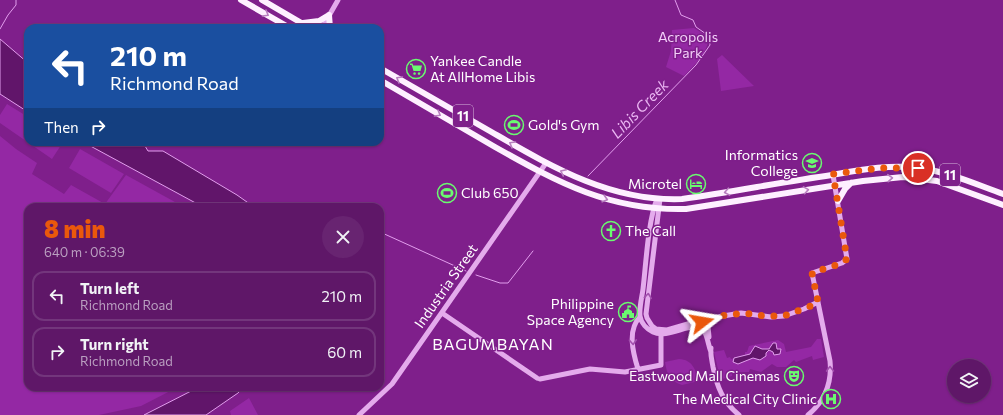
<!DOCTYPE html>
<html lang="en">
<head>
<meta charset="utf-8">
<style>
	body { margin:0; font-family:Commissioner,sans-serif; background:#682471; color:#f1f3f6; height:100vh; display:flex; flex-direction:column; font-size:15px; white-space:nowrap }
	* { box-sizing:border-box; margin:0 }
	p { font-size:13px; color:#ba9fc0 }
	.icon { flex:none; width:22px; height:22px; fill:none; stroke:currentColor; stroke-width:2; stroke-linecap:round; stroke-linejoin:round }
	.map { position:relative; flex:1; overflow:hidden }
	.details { position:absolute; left:24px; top:203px; width:360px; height:188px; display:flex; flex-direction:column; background:#5f1768; border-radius:12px; box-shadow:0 1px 3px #0004,0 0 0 1px #73367c }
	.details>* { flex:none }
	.guide { position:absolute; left:24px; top:24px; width:360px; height:122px; border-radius:12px; box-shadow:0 1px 3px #0004,0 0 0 1px #73367c; background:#1a4fa0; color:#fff; overflow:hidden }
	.fabs { position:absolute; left:947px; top:359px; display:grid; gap:8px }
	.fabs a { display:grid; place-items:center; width:44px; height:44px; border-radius:50%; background:#5f1768; box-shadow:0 1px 3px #0004,0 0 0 1px #73367c; font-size:20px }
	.pin { position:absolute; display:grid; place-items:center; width:34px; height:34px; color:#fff; margin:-17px; border:2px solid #fff; border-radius:50%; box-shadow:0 1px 4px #0007 }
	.me { position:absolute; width:44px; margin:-22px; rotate:76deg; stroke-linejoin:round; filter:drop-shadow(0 0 3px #0008) }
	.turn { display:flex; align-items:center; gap:14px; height:84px; padding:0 20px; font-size:18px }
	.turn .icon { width:52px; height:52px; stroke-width:2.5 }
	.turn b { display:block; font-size:28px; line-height:34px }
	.then { display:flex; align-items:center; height:38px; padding:0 20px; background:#0003; gap:8px; font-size:15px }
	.round { display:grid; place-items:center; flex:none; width:42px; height:42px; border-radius:21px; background:#682471 }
	.overview { display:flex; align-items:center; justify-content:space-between; height:68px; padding:0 20px }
	h1 { font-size:24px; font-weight:800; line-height:30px; color:#ea580c }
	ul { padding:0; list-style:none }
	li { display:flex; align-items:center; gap:12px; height:50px; margin:0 8px 6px; padding:0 12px; border:2px solid #73367c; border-radius:12px }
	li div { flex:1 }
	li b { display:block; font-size:15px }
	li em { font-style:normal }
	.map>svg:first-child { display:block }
</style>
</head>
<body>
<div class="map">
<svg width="1003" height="415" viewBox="0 0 1003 415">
	<rect width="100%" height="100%" fill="#7f1f8b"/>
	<path fill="#9428a4" d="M694,28L707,36C712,49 692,68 684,76L666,67L671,51L672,30Z
		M722,55L754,86L721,91L717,59Z
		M7,104L28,117V142H63L52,159L0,123V115Z
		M0,136L16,149L37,163L32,174L64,194L71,185L105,204L126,175L184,207H28V387H178L141,406L99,415H0Z
		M80,149L124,174L111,193L69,168Z
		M817,339H821L824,357L813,360L812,356L796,362L794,360L786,367H777L772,364L761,372L750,369L749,372H732V376L722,379L720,378L714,352L724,350L727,358L730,357L731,359L745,356V352H747L749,346L778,340L784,344L786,352L811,347Z
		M679,359C693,360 695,369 699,381L682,385C670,381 667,375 665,362Z
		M249,398L258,415H231L230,411Z"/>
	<path fill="#61156a" stroke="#e29eed" d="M0,39L28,63V112L0,94Z
		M83,142H139L145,146L148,151H163L237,195L254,207H203Z
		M773,343H776L777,349H781L780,354L774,355L773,352L769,350L766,353V356L760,360L753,358L738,364L733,362L734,358L750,354L755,346L762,349H769Z
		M199,387H244L238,393L206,415H144Z"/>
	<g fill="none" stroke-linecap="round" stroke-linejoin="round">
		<path stroke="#e29eed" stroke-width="1" d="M0,29L8,15L16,5V0
			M588,176L696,65L710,45L709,36L696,27L693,20L681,15L675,0
			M380,232L466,271
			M476,275L500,283H508L533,251"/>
		<path stroke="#e4abec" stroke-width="5" d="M322,28L338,0
			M657,199C648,221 646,264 643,289C642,297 639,308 640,316C641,323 647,329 653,332C669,340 695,318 704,331C708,337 708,345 711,352
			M660,199L646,314L647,318L652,326L656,329L667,330L705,319L741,313L771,317L784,316L804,309L818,302
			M442,313L537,378
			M709,337L708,326L715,318
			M711,348C710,354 712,361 713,367C717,387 723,402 739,415
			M638,369C633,353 627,330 640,317
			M540,379L590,369L625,372L661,365V334
			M359,415L392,384L546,163
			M808,415C825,401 832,382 830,361L812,273L842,263L847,259L833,175"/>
		<path stroke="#fef0ff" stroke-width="6" d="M241,0L290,28
			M262,0L310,28
			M329,15L330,28
			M303,23L319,21L329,15
			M380,68C416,89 452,109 488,130C549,165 609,202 682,199C732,192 782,182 832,175C860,170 890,164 919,168C949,172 975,184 1003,194
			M380,80C418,102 457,125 495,147C559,183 610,211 686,209L863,181L903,177L937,181L1003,205
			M838,201L845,189L851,183"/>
	</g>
	<defs><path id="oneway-chevron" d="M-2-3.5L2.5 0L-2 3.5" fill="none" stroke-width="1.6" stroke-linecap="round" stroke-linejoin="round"/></defs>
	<g stroke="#b87dbf">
		<use href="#oneway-chevron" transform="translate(266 14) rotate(30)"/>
		<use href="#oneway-chevron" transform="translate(399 79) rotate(-150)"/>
		<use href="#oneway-chevron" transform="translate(438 114) rotate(30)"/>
		<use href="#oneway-chevron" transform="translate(512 144) rotate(-150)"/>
		<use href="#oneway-chevron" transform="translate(563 172) rotate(-155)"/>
		<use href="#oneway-chevron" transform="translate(890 178) rotate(-4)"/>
		<use href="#oneway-chevron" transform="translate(806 190) rotate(-9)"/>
		<use href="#oneway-chevron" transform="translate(727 192) rotate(170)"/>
		<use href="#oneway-chevron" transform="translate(605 199) rotate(16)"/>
	</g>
	<g stroke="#a250ad">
		<use href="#oneway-chevron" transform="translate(648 296) rotate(-84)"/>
		<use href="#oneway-chevron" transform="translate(633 342) rotate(87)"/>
		<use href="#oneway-chevron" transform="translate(830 369) rotate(-91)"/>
	</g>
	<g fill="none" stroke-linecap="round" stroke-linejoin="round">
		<path stroke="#ea580c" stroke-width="7" stroke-dasharray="0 12.6" d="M702,322V319L705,318L744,313L764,316H784L816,304L818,302L812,273L842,263L847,259L833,174L881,168H918"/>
	</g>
	<defs>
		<g id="supermarket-ring" transform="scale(1)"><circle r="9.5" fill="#7f1f8b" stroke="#6afa70" stroke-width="1.5"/><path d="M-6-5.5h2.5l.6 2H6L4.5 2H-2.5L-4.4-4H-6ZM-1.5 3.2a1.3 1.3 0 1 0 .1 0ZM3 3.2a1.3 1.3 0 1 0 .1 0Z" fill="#6afa70"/></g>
		<g id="stadium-ring" transform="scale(1)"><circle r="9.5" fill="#7f1f8b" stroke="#6afa70" stroke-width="1.5"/><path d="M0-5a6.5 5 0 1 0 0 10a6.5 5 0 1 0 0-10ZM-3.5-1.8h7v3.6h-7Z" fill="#6afa70"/></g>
		<g id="university-ring" transform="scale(1)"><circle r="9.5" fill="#7f1f8b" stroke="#6afa70" stroke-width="1.5"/><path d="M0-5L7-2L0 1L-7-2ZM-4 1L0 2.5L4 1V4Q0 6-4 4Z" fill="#6afa70"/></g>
		<g id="hotel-ring" transform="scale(1)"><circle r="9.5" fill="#7f1f8b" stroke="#6afa70" stroke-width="1.5"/><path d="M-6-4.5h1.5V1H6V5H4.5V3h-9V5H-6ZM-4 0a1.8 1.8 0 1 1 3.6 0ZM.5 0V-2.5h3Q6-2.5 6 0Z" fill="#6afa70"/></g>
		<g id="church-ring" transform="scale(1)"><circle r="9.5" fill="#7f1f8b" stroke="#6afa70" stroke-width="1.5"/><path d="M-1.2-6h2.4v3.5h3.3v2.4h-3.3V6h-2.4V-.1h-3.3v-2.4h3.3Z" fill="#6afa70"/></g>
		<g id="civic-ring" transform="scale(1)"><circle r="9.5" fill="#7f1f8b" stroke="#6afa70" stroke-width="1.5"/><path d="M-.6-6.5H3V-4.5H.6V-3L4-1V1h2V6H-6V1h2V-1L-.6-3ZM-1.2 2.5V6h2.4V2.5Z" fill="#6afa70"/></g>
		<g id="theatre-ring" transform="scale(1)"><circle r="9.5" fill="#7f1f8b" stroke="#6afa70" stroke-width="1.5"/><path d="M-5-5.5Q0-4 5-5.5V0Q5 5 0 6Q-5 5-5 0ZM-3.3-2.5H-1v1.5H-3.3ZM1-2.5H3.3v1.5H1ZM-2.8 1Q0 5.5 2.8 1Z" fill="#6afa70"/></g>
		<g id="hospital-ring" transform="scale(1)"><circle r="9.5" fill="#7f1f8b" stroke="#6afa70" stroke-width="1.5"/><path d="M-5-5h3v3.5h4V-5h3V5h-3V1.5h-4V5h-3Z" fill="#6afa70"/></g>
	</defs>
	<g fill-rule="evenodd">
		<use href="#supermarket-ring" x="416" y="69"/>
		<use href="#stadium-ring" x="514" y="125"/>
		<use href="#university-ring" x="812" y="163"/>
		<use href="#hotel-ring" x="696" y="184"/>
		<use href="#stadium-ring" x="447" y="193"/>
		<use href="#church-ring" x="611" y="231"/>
		<use href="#civic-ring" x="628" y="312"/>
		<use href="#theatre-ring" x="794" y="376"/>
		<use href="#hospital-ring" x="831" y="399"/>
	</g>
	<g text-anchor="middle" stroke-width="3" stroke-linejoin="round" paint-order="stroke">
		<g fill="#7f1f8b" stroke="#d9bcdc" stroke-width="1">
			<rect x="453" y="105" width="20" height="22" rx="3"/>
			<rect x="940" y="164" width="20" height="22" rx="3"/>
		</g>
		<g font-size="13" font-weight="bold" fill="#fff">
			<text x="463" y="121">11</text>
			<text x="950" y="180">11</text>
		</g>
		<g font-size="14" fill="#f3d0f9" stroke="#7f1f8b">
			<text x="688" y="42">Acropolis<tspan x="688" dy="16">Park</tspan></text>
		</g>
		<g font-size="14" fill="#fff" stroke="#7f1f8b" text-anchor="end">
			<text x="430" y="66" text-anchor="start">Yankee Candle<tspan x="430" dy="16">At AllHome Libis</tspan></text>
			<text x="528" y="130" text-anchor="start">Gold's Gym</text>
			<text x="798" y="160">Informatics<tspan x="798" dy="16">College</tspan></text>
			<text x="682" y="189">Microtel</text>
			<text x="461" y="198" text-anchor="start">Club 650</text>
			<text x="625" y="236" text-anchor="start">The Call</text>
			<text x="614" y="309">Philippine<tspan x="614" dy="16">Space Agency</tspan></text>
			<text x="780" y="381">Eastwood Mall Cinemas</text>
			<text x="817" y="404">The Medical City Clinic</text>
		</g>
		<g font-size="14" fill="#fff" stroke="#7f1f8b">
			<text transform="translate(446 286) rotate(-55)" y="5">Industria Street</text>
		</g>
		<g font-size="15" font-style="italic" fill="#ebb7f3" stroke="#7f1f8b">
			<text transform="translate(640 109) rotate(-46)" y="5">Libis Creek</text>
		</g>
		<g font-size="16" letter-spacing="1" fill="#fff" stroke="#7f1f8b">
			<text x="493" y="350">BAGUMBAYAN</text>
		</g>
	</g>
</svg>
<div class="fabs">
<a><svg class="icon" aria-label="layers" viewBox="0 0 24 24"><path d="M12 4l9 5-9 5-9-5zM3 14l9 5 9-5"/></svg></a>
</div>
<div class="pin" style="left:918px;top:168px;background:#d93025"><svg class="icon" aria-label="arrive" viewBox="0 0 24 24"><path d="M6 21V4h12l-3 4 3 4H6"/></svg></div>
<svg class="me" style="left:702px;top:322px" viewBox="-20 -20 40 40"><path d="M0-17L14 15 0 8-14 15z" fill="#ea580c" stroke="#fff" stroke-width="4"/></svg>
<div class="guide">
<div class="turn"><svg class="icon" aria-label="left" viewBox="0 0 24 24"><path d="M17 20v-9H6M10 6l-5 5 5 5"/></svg><div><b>210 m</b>Richmond Road</div></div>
<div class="then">Then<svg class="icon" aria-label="right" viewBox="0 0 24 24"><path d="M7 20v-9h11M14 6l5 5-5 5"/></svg></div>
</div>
<section class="details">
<div class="overview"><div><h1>8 min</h1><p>640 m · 06:39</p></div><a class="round"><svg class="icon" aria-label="close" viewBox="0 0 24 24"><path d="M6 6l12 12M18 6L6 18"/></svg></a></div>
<ul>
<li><svg class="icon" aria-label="left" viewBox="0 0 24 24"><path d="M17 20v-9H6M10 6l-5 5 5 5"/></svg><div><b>Turn left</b><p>Richmond Road</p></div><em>210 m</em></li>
<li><svg class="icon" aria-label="right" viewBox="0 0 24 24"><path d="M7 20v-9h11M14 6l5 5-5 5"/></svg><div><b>Turn right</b><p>Richmond Road</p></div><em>60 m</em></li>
</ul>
</section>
</div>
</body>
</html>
